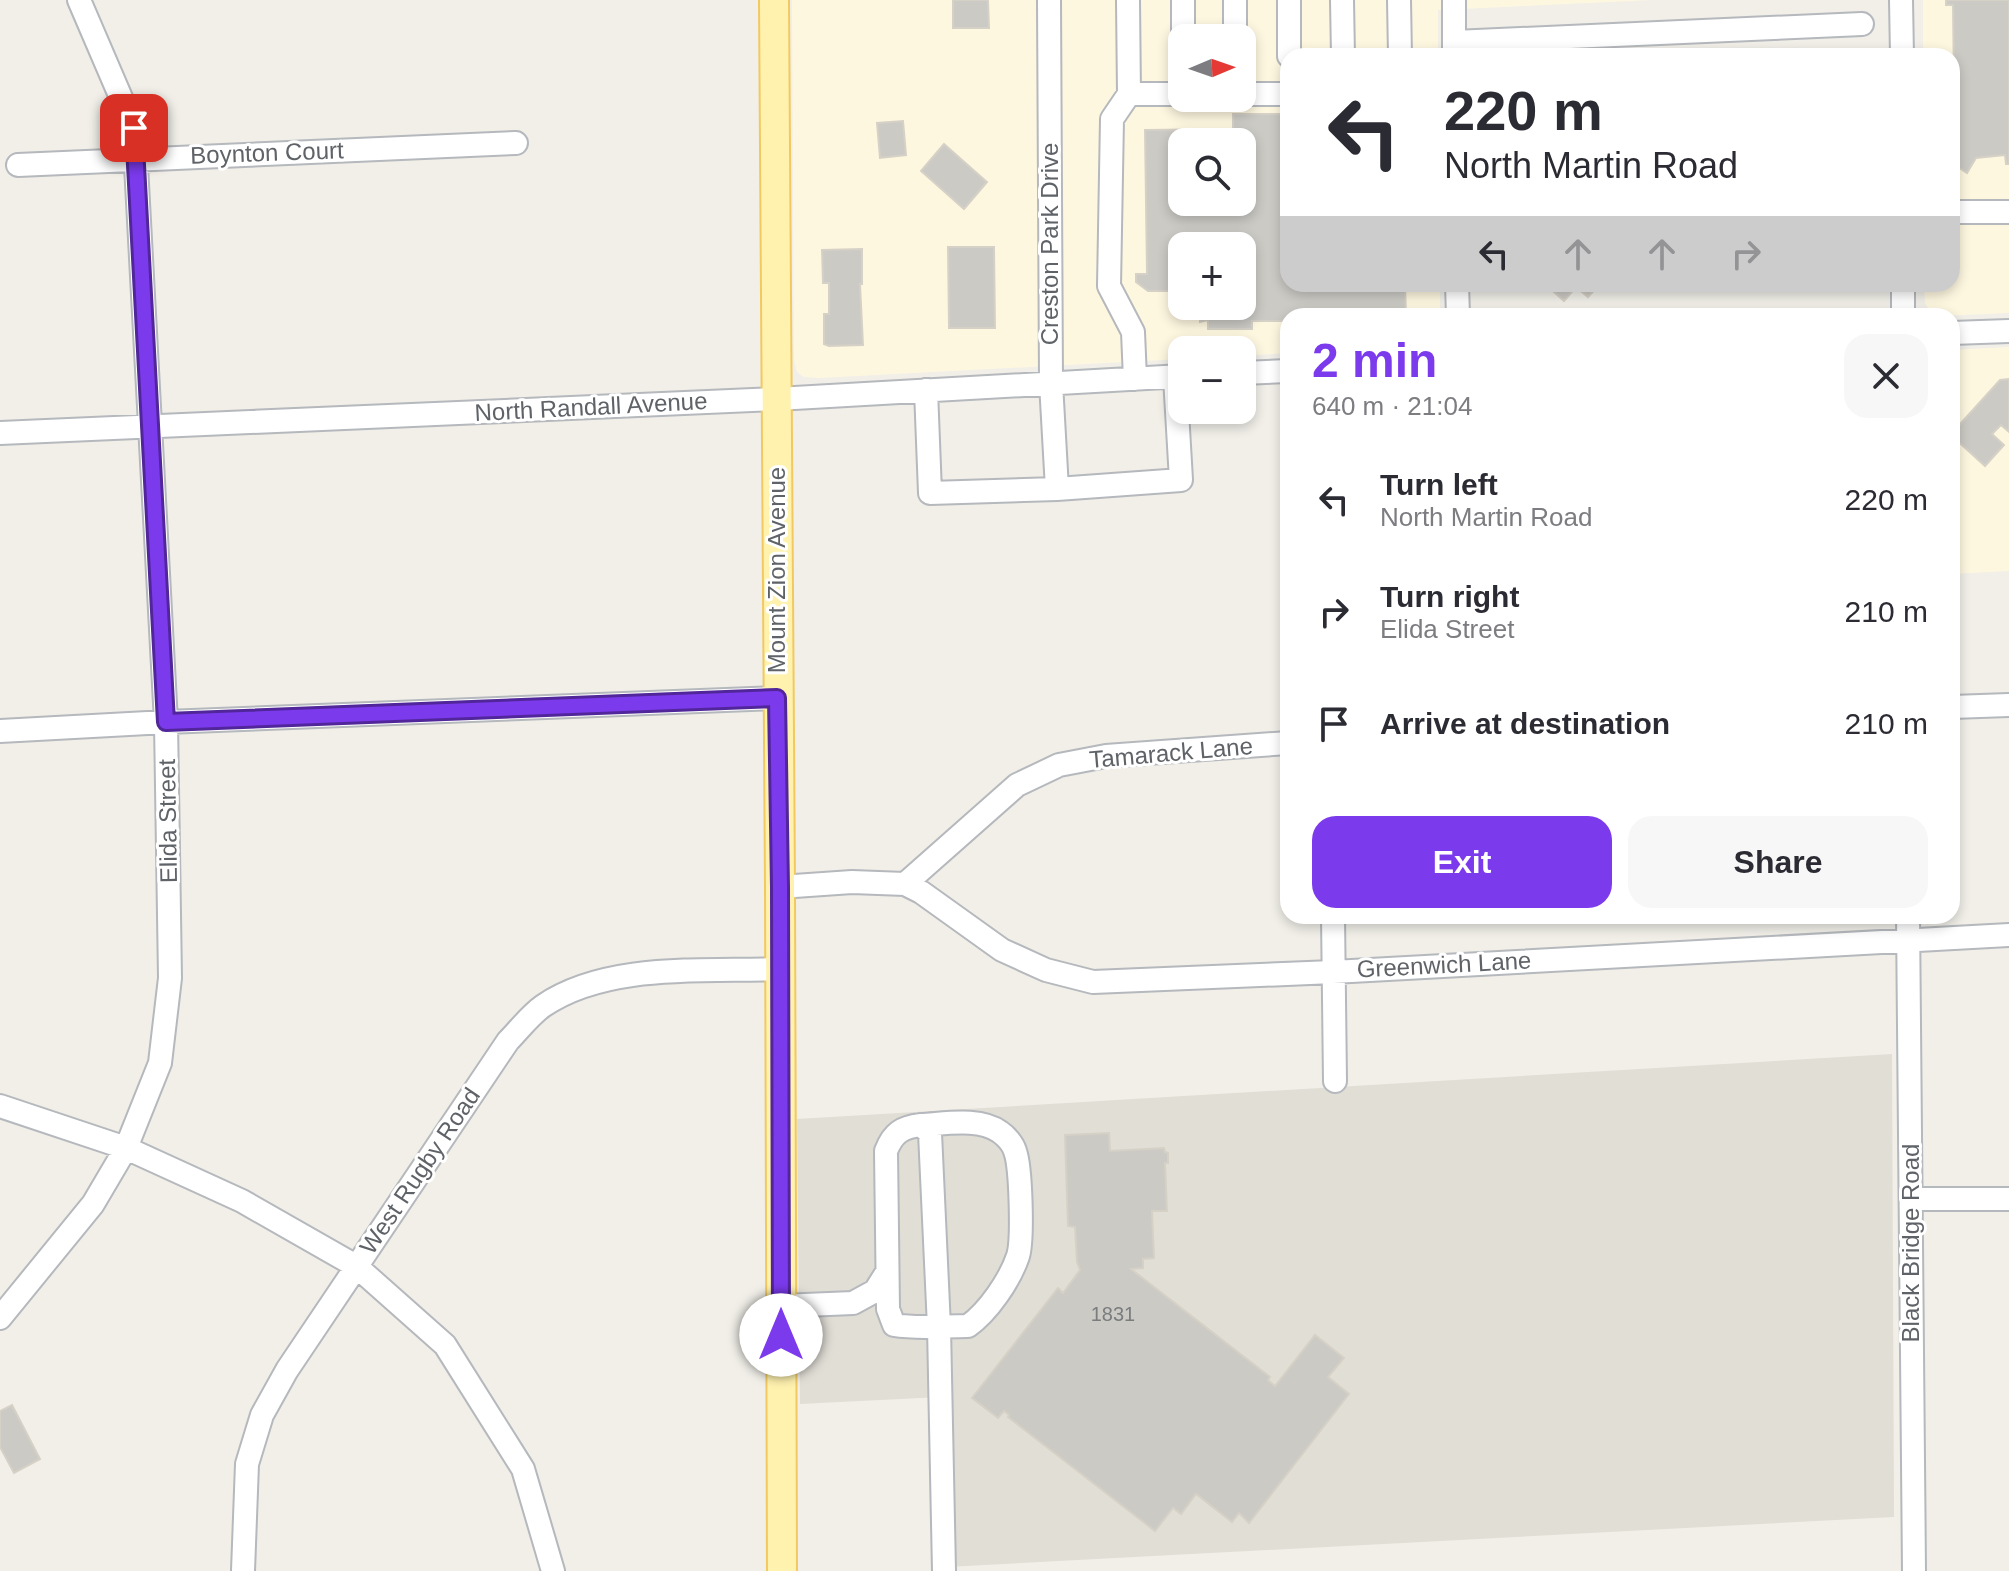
<!DOCTYPE html>
<html lang="en">
<head>
<meta charset="utf-8">
<style>
	body { margin:0; font-family:Arial,sans-serif; background:#f7f7f7; color:#2b2b33; height:100vh; display:flex; flex-direction:column; font-size:30px; white-space:nowrap }
	* { box-sizing:border-box; margin:0 }
	p { font-size:26px; color:#7c7c81 }
	.icon { flex:none; width:44px; height:44px; fill:none; stroke:currentColor; stroke-width:2; stroke-linecap:round; stroke-linejoin:round }
	.map { position:relative; flex:1; overflow:hidden }
	.details { position:absolute; left:1280px; top:308px; width:680px; height:616px; display:flex; flex-direction:column; background:#fff; border-radius:24px; box-shadow:0 4px 12px #0003 }
	.details>* { flex:none }
	.banner { position:absolute; left:1280px; top:48px; width:680px; height:244px; border-radius:24px; box-shadow:0 4px 12px #0003; background:#fff; color:#2b2b33; overflow:hidden }
	.needle { width:52px; rotate:88deg }
	.fabs { position:absolute; left:1168px; top:24px; display:grid; gap:16px }
	.fabs a { display:grid; place-items:center; width:88px; height:88px; border-radius:16px; background:#fff; box-shadow:0 4px 12px #0003; font-size:40px }
	.pin { position:absolute; display:grid; place-items:center; width:68px; height:68px; color:#fff; margin:-34px; border-radius:16px; box-shadow:0 4px 12px #0006 }
	.me { position:absolute; width:88px; margin:-44px; rotate:0deg; stroke-linejoin:round; filter:drop-shadow(0 0 6px #0008) }
	.turn { display:flex; align-items:center; gap:28px; height:168px; padding:0 32px; font-size:36px }
	.turn .icon { width:104px; height:104px; stroke-width:2.5 }
	.turn b { display:block; font-size:56px; line-height:68px }
	.lanes { display:flex; align-items:center; height:76px; padding:0 32px; background:#0003; justify-content:center; gap:40px; direction:ltr }
	.lanes .off { opacity:.35 }
	.round { display:grid; place-items:center; flex:none; width:84px; height:84px; border-radius:24px; background:#f7f7f7 }
	.head { display:flex; align-items:center; justify-content:space-between; height:136px; padding:0 32px }
	h1 { font-size:48px; font-weight:800; line-height:60px; color:#7c3aed }
	.primary-button { display:flex; gap:16px; margin-top:auto; padding:16px 32px }
	.primary-button a { flex:1; height:92px; border-radius:24px; background:#7c3aed; color:#fff; font-size:32px; font-weight:800; line-height:92px; text-align:center }
	.primary-button a+a { background:#f7f7f7; color:#2b2b33 }
	ul { padding:0; list-style:none }
	li { display:flex; align-items:center; gap:24px; height:112px; padding:0 32px }
	li div { flex:1 }
	li b { display:block; font-size:30px }
	li em { font-style:normal }
	.map>svg:first-child { display:block }
</style>
</head>
<body>
<div class="map">
<svg width="2009" height="1571" viewBox="0 0 2009 1571">
	<rect width="100%" height="100%" fill="#f1efe8"/>
	<path fill="#fef7e0" fill-rule="evenodd" d="M792,0H1652L1438,10V56H1288V284H1440V316H1288V353L1242,356V350H1182V359L819,378L804,377L797,372L794,360ZM1182,38H1242V98H1182ZM1182,142H1242V202H1182ZM1182,246H1242V306H1182Z
		M1923,0H2009V313L1937,316L1931,314L1925,303L1924,284H1952V56H1923Z
		M2009,347V571L1952,574V350Z"/>
	<path fill="#e1ded6" d="M1892,1054L1894,1517L947,1567L941,1397L800,1404L797,1119Z"/>
	<path fill="#cccac5" stroke="#d6d1c6" stroke-width="2" fill-rule="evenodd" d="M953,0H988L989,28H953Z
		M1946,0H2009V164H2006L2005,155L1976,158L1967,173L1955,165L1953,5H1946Z
		M1233,114H1288V284H1405L1406,316H1288V321H1252V329H1208V320L1200,322V306H1242V246H1182V291H1148L1136,282V274H1147L1145,130L1233,129ZM1182,142H1242V202H1182Z
		M903,121L906,155L880,158L877,123Z
		M944,144L987,182L964,209L921,171Z
		M948,247H994L995,328H949Z
		M862,249V284H860L863,345L829,346L824,344V314H829V283H823L822,250Z
		M1545,284H1600L1588,297L1576,287L1564,301Z
		M2009,379V432L2001,425L1992,434L2004,445L1985,466L1952,436V433L2000,380Z
		M1109,1133L1110,1151L1164,1148L1165,1152L1168,1153V1163H1165L1167,1211H1152L1154,1258L1143,1259V1268L1131,1269L1270,1377L1268,1380L1275,1386L1315,1335L1344,1358L1328,1377L1349,1394L1249,1523L1239,1513L1232,1522L1196,1494L1181,1514L1173,1508L1155,1531L1008,1417L1009,1415L1004,1411L998,1418L972,1398L1058,1288L1063,1293L1080,1270L1077,1262L1075,1227L1068,1226L1065,1135Z
		M12,1405L40,1459L14,1473L0,1447V1411Z"/>
	<g fill="none" stroke-linecap="round" stroke-linejoin="round">
		<g stroke="#b5b8bc" stroke-width="26">
			<path id="minor" d="M1049,0L1051,383L1057,489
				M1128,0L1129,94H1182
				M1235,0V38
				M1289,0V56
				M1342,0L1343,56
				M1399,0L1400,56
				M1454,0V55
				M1901,0L1902,56
				M1183,38V0
				M1454,42L1862,24
				M1129,94L1112,119L1109,286L1133,332L1135,379
				M1242,94H1288
				M18,165L516,143
				M1952,212H2009
				M1457,284L1458,316
				M1903,284V316
				M1952,333L2009,331
				M1242,373L1288,371
				M926,390L930,493L1057,489L1181,480L1175,377
				M0,433L777,399L1182,376
				M1952,707L2009,705
				M0,731L166,722L777,698
				M905,884L1017,785L1059,765L1106,756L1288,743
				M780,887L852,882L905,884L921,892L1002,950L1046,970L1093,982L1333,972L2009,935
				M1333,916L1335,1081
				M1908,916L1914,1571
				M0,1106L126,1148L242,1201L356,1266L445,1345L523,1469L553,1571
				M921,1125C944,1124 980,1117 1000,1132C1006,1136 1013,1144 1015,1151C1021,1167 1023,1240 1018,1256C1010,1280 988,1312 968,1326C943,1326 918,1329 894,1325L888,1309L886,1151C893,1133 902,1127 921,1125L930,1133L939,1327L944,1571
				M1911,1199H2009
				M781,1306L853,1303L875,1291L887,1272
				M0,1318L93,1204L126,1148L160,1063L170,978L166,722L134,128L79,0
				M243,1571L247,1464L262,1415L287,1370L508,1041C519,1030 530,1015 543,1006C607,962 706,972 780,969"/>
		</g>
		<g stroke="#f2c960" stroke-width="32">
			<path id="major" d="M774,0L780,887L782,1571"/>
		</g>
		<use href="#minor" stroke="#fff" stroke-width="22"/>
		<use href="#major" stroke="#fff2af" stroke-width="28"/>
	</g>
	<g fill="none" stroke-linecap="round" stroke-linejoin="round">
		<g stroke="#51269a" stroke-width="20">
			<path id="route" d="M134,128L166,722L777,698L780,887L781,1335"/>
		</g>
		<use href="#route" stroke="#7c3aed" stroke-width="14"/>
	</g>
	<g text-anchor="middle" stroke-width="6" stroke-linejoin="round" paint-order="stroke">
		<g font-size="20" fill="#7a7d7f">
			<text x="1113" y="1321">1831</text>
		</g>
		<g font-size="24" fill="#5f6368" stroke="#fff">
			<text transform="translate(267 153) rotate(-2)" y="8">Boynton Court</text>
			<text transform="translate(1050 244) rotate(-90)" y="8">Creston Park Drive</text>
			<text transform="translate(591 407) rotate(-3)" y="8">North Randall Avenue</text>
			<text transform="translate(777 570) rotate(-90)" y="8">Mount Zion Avenue</text>
			<text transform="translate(1171 753) rotate(-5)" y="8">Tamarack Lane</text>
			<text transform="translate(168 821) rotate(-91)" y="8">Elida Street</text>
			<text transform="translate(1444 965) rotate(-3)" y="8">Greenwich Lane</text>
			<text transform="translate(420 1171) rotate(-56)" y="8">West Rugby Road</text>
			<text transform="translate(1911 1243) rotate(-90)" y="8">Black Bridge Road</text>
		</g>
	</g>
</svg>
<div class="fabs">
<a><svg class="needle" viewBox="-14 -14 28 28"><path d="M0-13l5 13h-10z" fill="#e53935"/><path d="M0 13l5-13h-10z" fill="#7c7c81"/></svg></a>
<a><svg class="icon" aria-label="search" viewBox="0 0 24 24"><circle cx="10" cy="10" r="6"/><path d="M15 15l6 6"/></svg></a>
<a>+</a>
<a>−</a>
</div>
<div class="pin" style="left:134px;top:128px;background:#d93025"><svg class="icon" aria-label="arrive" viewBox="0 0 24 24"><path d="M6 21V4h12l-3 4 3 4H6"/></svg></div>
<svg class="me" style="left:781px;top:1335px" viewBox="-20 -20 40 40"><circle r="19" fill="#fff"/><path d="M0-13L10 11 0 6-10 11z" fill="#7c3aed"/></svg>
<div class="banner">
<div class="turn"><svg class="icon" aria-label="left" viewBox="0 0 24 24"><path d="M17 20v-9H6M10 6l-5 5 5 5"/></svg><div><b>220 m</b>North Martin Road</div></div>
<div class="lanes"><svg class="icon" aria-label="left" viewBox="0 0 24 24"><path d="M17 20v-9H6M10 6l-5 5 5 5"/></svg><svg class="icon off" aria-label="ahead" viewBox="0 0 24 24"><path d="M12 20V5M6 11l6-6 6 6"/></svg><svg class="icon off" aria-label="ahead" viewBox="0 0 24 24"><path d="M12 20V5M6 11l6-6 6 6"/></svg><svg class="icon off" aria-label="right" viewBox="0 0 24 24"><path d="M7 20v-9h11M14 6l5 5-5 5"/></svg></div>
</div>
<section class="details">
<div class="head"><div><h1>2 min</h1><p>640 m · 21:04</p></div><a class="round"><svg class="icon" aria-label="close" viewBox="0 0 24 24"><path d="M6 6l12 12M18 6L6 18"/></svg></a></div>
<ul>
<li><svg class="icon" aria-label="left" viewBox="0 0 24 24"><path d="M17 20v-9H6M10 6l-5 5 5 5"/></svg><div><b>Turn left</b><p>North Martin Road</p></div><em>220 m</em></li>
<li><svg class="icon" aria-label="right" viewBox="0 0 24 24"><path d="M7 20v-9h11M14 6l5 5-5 5"/></svg><div><b>Turn right</b><p>Elida Street</p></div><em>210 m</em></li>
<li><svg class="icon" aria-label="arrive" viewBox="0 0 24 24"><path d="M6 21V4h12l-3 4 3 4H6"/></svg><div><b>Arrive at destination</b></div><em>210 m</em></li>
</ul>
<div class="primary-button"><a>Exit</a><a>Share</a></div>
</section>
</div>
</body>
</html>
